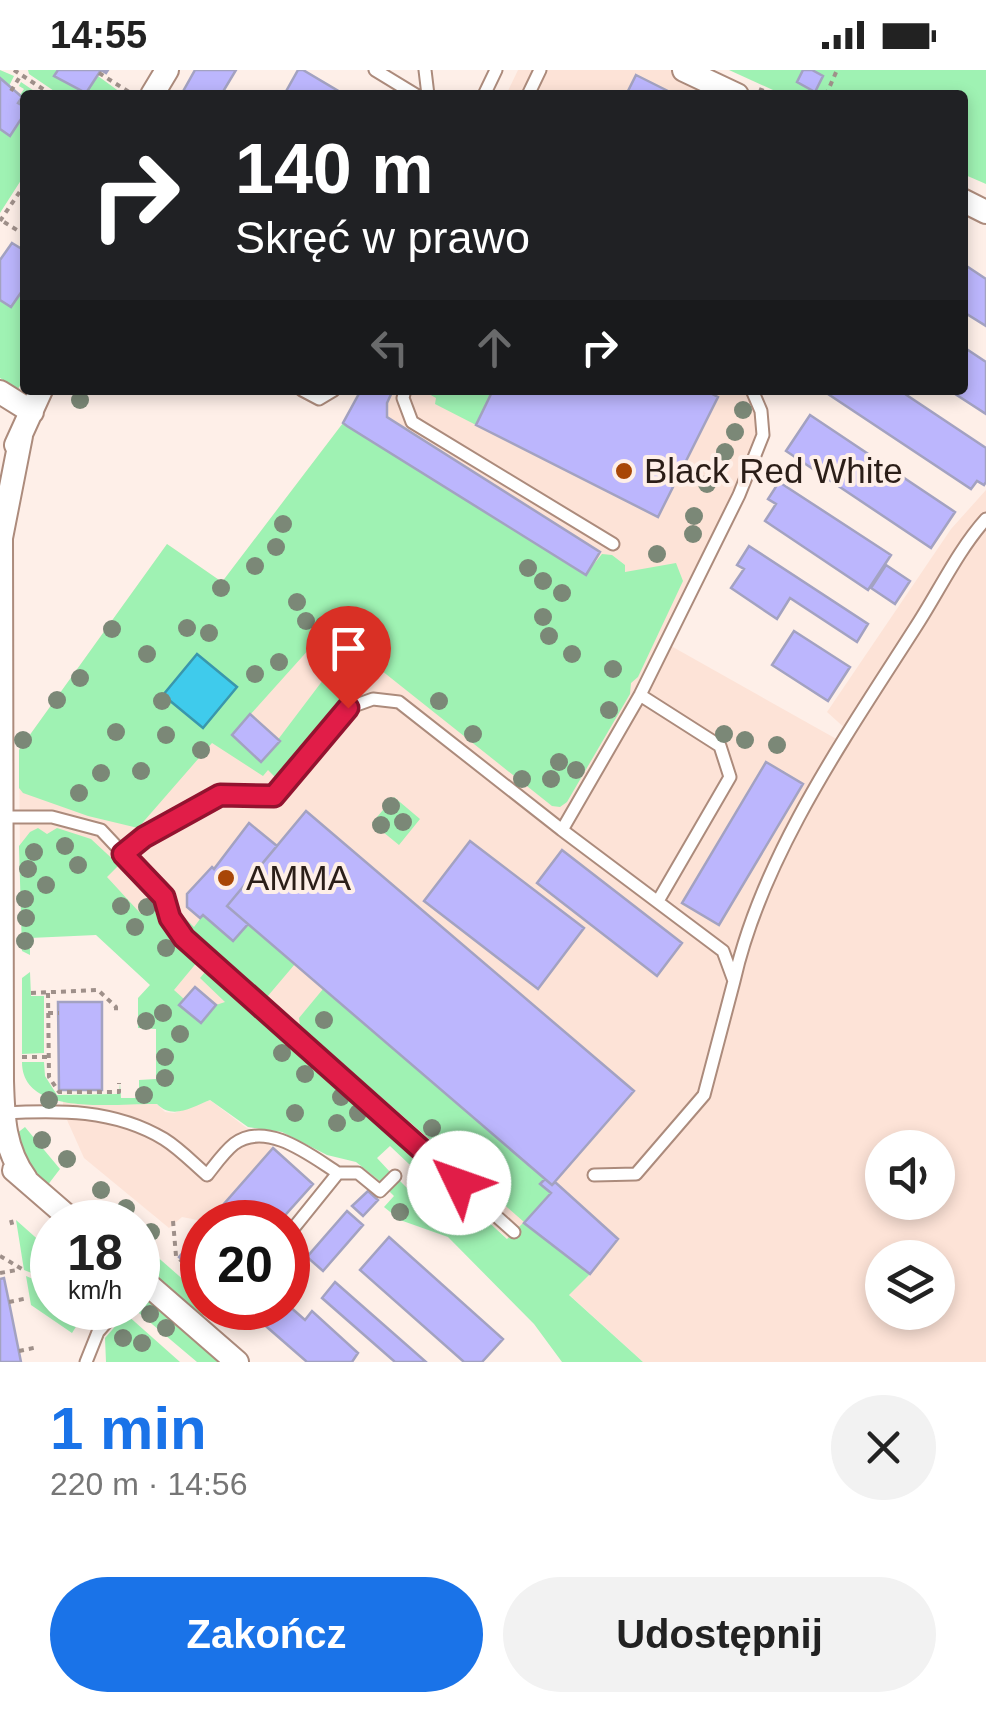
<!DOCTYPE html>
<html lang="pl">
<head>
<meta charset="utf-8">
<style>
	body { margin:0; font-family:Arial,sans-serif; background:#f2f2f2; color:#222; height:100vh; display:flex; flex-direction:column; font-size:38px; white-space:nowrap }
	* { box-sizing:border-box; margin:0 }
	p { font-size:32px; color:#767676 }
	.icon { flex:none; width:55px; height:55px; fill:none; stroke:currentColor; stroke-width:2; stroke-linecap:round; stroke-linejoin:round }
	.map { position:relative; height:1292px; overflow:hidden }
	.details { display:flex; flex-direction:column; background:#fff; flex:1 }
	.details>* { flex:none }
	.hud { position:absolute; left:20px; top:20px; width:948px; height:305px; border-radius:10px; box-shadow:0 5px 15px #0003; background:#202124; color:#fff; overflow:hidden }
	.controls { position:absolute; left:865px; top:1060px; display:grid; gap:20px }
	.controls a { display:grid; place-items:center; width:90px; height:90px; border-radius:50%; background:#fff; box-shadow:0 5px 15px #0003; font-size:50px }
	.speed { position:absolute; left:30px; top:1130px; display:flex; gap:20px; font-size:50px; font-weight:700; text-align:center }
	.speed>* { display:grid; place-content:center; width:130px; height:130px; border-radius:50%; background:#fff; box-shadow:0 5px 15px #0003; line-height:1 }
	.speed small { font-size:25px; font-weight:400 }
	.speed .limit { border:15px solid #d22; background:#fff; color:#111 }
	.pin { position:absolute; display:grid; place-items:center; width:85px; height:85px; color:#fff; margin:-102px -42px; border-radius:50% 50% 50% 0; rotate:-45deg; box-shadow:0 0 10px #0007 }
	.pin .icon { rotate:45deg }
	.me { position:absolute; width:110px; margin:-55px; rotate:312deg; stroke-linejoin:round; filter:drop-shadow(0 0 8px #0008) }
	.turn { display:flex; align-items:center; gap:35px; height:210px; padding:0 50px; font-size:45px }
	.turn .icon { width:130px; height:130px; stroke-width:2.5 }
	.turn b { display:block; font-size:70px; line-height:85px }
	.lanes { display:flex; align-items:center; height:95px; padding:0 50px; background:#0003; justify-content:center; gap:50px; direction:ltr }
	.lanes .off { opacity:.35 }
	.round { display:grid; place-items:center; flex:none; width:105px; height:105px; border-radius:52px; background:#f2f2f2 }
	.head { display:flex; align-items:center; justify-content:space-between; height:170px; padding:0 50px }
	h1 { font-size:60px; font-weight:800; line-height:75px; color:#1a73e8 }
	.primary-button { display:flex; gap:20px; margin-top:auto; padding:20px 50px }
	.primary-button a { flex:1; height:115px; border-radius:60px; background:#1a73e8; color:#fff; font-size:40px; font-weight:800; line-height:115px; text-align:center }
	.primary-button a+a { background:#f2f2f2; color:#222 }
	.status { display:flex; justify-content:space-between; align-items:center; height:70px; padding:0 50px; background:#fff; direction:ltr }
	.status svg { height:28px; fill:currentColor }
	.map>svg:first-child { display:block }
</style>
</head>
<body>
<div class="status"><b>14:55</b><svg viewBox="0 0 49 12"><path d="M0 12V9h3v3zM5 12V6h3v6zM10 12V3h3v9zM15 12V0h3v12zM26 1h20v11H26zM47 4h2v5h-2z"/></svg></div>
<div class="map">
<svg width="986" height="1292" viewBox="0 0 986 1292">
	<rect width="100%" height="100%" fill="#feefe8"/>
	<path fill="#fde3d7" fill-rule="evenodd" d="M518,0H684L737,25H506Z
		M361,320H752L763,365L664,572L840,671L848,661L827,642L951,459L986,420V1292H643L374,1047L271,960L201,966L161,934L187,904L20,791L19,680L167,474L222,512L343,353ZM882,1078H938V1132H882ZM882,1188H938V1242H882Z
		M210,1030L273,1078L208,1152L182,1147L169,1158L84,1088L63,1041V1032L157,1034L165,1042L174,1043Z"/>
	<path fill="#9ff2b3" d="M0,0L14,6L8,18L20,25L24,19L19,16L21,12L40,25H25V104L0,143Z
		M28,0H58L55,6L86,23L98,6L124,25H60L29,4Z
		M729,0H986V114L963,104L962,25H784Z
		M22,221L25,223V308L18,319L0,308V230L11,237Z
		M422,320H493L476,355L435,334L436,328Z
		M343,353L585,505L602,484L612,485L625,495V502L676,493L683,511L638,607L631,613L630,624L567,732L560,737L552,736L328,558L232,665L261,692L323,610L332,608L345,623L343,632L337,633L275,707L268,700L263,706L212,673L138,758L88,746L23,723L19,718V680L167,474L222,512Z
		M394,727L420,749L399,775L372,753Z
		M38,758L47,764L57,758L91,769L119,795L107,807L141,844L155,832L159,850L198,891L174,920L184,929L180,935L201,953L216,935L225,932L200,908L205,902L374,1047L507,1169L524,1152L300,956L299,948L323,919L545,1109L541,1114L551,1123L525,1153L590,1204L569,1225L643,1292H562L534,1254L448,1167L400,1150L384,1137L394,1126L388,1120L399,1110L416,1127L429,1113L390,1076L377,1088L391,1103L381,1112L356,1092L327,1085L282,1062L248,1057L210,1030C192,1037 173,1050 157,1034C117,1033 22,1048 22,992H44L45,1006L57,1025L119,1024L120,1013L121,1028H139V1010L156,1009V959L138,958V928L150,915L96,865L30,868V885L22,881L19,776L30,762Z
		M181,844L194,857L203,845L233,871L248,854L295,894L267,927L180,849Z
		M30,902L31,926H44V983L22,984V908Z
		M25,1057L60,1099L47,1116L34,1105L15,1069L16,1064Z
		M16,1150L52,1182V1211L24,1200Z
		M138,1170L202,1226V1238H215L201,1247L138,1194Z
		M26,1206L52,1217V1238L108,1239L92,1259L79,1252L72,1263L31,1235Z
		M140,1231L151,1232L222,1292H197L133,1238H138Z
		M126,1244L180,1292H106L105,1268Z"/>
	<path fill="#3fcbec" stroke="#3997ac" stroke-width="2.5" d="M197,584L237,617L203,658L163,625Z"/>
	<path fill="#bcb6fd" stroke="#a3a2c1" stroke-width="2.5" d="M58,0H108L106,3L101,0L86,23L54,6Z
		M195,0H236L221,25H181Z
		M298,0H303L340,22L338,25H284Z
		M803,0H812L823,6L815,22L797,12Z
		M636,5L676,25H626Z
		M0,8L22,27L18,33L25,37V43L10,66L0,59Z
		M12,173L25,181V223L22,221L11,237L0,230V190Z
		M962,193L986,209V256L962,241Z
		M962,276L986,292V344L949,320H962Z
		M361,320H393L387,333V347L600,482L586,505L347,356L343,353Z
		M493,320H704L718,327L658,447L476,355Z
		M822,320H899L986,378V412L984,415L977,411L971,419Z
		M810,345L955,442L931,478L786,381Z
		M779,412L891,485L868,520L765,451L776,434L768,429Z
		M749,476L868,554L857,572L790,528L777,549L731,518L744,499L737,495Z
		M886,495L910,511L895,534L871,518Z
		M794,561L850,597L828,631L772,595Z
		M250,644L280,671L261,692L232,665Z
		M766,692L803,714L719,855L682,833Z
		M306,741L634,1021L552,1115L227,836Z
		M249,753L277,776L227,836L248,854L233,871L203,845L200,848L187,837V824L212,797L214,799Z
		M470,771L584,858L538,919L424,831Z
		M562,780L682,873L657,906L537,813Z
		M195,917L216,935L201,953L179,935Z
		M58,932H102V1020H59Z
		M273,1078L313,1114L279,1152H208Z
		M545,1109L552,1115L555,1112L618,1169L590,1204L524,1153L551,1123L540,1114Z
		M368,1121L378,1130L363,1146L352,1136Z
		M347,1141L363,1155L323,1201L307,1187Z
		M202,1159V1207L179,1187Z
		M389,1167L503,1269L482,1292H464L360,1200Z
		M4,1208L10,1237L21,1292H0V1209Z
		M335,1212L426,1292H395L322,1228Z
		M288,1235L305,1250L312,1241L358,1283L352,1292H307L252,1244L257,1238Z"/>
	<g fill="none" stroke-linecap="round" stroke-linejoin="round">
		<g stroke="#ac8b7c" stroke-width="15">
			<path id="lane" d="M375,0L416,25
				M425,0L428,25
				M484,25L496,0
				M528,25L540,0
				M302,320L319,329L334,320
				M405,320L403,328L412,352L613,474
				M640,625L720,676L730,707L658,831
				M1,747H52L101,760L164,827L171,847L184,868L514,1162
				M123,784L144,767L220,725L274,726L348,638L373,629L399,632L562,760
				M734,911C762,786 846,666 915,558C938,523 958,480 986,449
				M3,1043C59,1040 114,1039 164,1069C180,1079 193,1093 207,1105C215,1095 224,1082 234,1074C267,1050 311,1086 338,1103L288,1165
				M338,1103H358L380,1121L395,1106
				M594,1105L636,1104L704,1025L734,911L723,881L562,760L640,625L739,425L763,365L761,341L752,320
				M86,1292L98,1262L119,1238"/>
		</g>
		<g stroke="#ac8b7c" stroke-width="26">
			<path id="street" d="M684,0L737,25
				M152,25L167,0
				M962,130L986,142
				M0,322L32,342
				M21,366L1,468L2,1011C3,1047 4,1079 26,1109
				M16,375L41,320
				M14,1100L74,1152
				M138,1206L237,1292"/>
		</g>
		<path stroke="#9f908a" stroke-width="4" stroke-dasharray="5 5" stroke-linecap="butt" d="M14,0L52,25
			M99,3L129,22
			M759,19L774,25
			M11,21L21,5
			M826,25L837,0
			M0,151L25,114
			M4,152L25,165
			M31,923L98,920L116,937V944
			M48,923L49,1007L59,1022H119V1013
			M48,943H59
			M22,987H47
			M11,1150L13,1158
			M173,1151L176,1186L202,1209
			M0,1186L22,1199
			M0,1203L17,1200
			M9,1232L28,1228
			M19,1281L38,1277"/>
		<use href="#lane" stroke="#fff" stroke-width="11"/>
		<use href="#street" stroke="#fff" stroke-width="22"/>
	</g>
	<g fill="#7b8877">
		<circle cx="80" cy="330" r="9"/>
		<circle cx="743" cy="340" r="9"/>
		<circle cx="735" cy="362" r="9"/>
		<circle cx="725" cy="382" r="9"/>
		<circle cx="707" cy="414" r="9"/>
		<circle cx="694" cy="446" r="9"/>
		<circle cx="283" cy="454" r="9"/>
		<circle cx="693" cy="464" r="9"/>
		<circle cx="276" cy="477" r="9"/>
		<circle cx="657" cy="484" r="9"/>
		<circle cx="255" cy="496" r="9"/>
		<circle cx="528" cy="498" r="9"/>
		<circle cx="543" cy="511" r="9"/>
		<circle cx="221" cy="518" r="9"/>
		<circle cx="562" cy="523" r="9"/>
		<circle cx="297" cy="532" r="9"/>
		<circle cx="543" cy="547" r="9"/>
		<circle cx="306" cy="551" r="9"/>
		<circle cx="324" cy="555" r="9"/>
		<circle cx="187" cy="558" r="9"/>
		<circle cx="112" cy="559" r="9"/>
		<circle cx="209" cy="563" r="9"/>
		<circle cx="549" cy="566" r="9"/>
		<circle cx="147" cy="584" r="9"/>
		<circle cx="572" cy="584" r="9"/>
		<circle cx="279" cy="592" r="9"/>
		<circle cx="613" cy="599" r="9"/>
		<circle cx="255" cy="604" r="9"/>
		<circle cx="80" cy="608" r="9"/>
		<circle cx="57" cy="630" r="9"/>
		<circle cx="162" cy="631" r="9"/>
		<circle cx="439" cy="631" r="9"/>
		<circle cx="609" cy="640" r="9"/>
		<circle cx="116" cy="662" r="9"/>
		<circle cx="473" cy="664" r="9"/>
		<circle cx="724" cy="664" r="9"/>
		<circle cx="166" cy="665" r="9"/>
		<circle cx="23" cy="670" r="9"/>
		<circle cx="745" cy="670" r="9"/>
		<circle cx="777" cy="675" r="9"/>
		<circle cx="201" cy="680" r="9"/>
		<circle cx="559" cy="692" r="9"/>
		<circle cx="576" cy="700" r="9"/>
		<circle cx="141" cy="701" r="9"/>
		<circle cx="101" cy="703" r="9"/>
		<circle cx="522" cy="709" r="9"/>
		<circle cx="551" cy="709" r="9"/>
		<circle cx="79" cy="723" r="9"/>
		<circle cx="391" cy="736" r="9"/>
		<circle cx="403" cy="752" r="9"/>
		<circle cx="381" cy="755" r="9"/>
		<circle cx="65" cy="776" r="9"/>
		<circle cx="34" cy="782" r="9"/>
		<circle cx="78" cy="795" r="9"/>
		<circle cx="28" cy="799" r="9"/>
		<circle cx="46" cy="815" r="9"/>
		<circle cx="25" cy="829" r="9"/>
		<circle cx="121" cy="836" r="9"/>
		<circle cx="147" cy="837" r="9"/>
		<circle cx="26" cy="848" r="9"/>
		<circle cx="135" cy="857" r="9"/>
		<circle cx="25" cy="871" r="9"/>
		<circle cx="166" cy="878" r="9"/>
		<circle cx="163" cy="943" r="9"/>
		<circle cx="324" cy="950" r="9"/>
		<circle cx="146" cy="951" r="9"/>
		<circle cx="180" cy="964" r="9"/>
		<circle cx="282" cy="983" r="9"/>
		<circle cx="165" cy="987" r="9"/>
		<circle cx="305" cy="1004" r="9"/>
		<circle cx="165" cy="1008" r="9"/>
		<circle cx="144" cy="1025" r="9"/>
		<circle cx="341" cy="1027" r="9"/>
		<circle cx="49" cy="1030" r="9"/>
		<circle cx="295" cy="1043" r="9"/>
		<circle cx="358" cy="1043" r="9"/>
		<circle cx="337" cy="1053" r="9"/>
		<circle cx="432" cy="1058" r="9"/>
		<circle cx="42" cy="1070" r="9"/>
		<circle cx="67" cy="1089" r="9"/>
		<circle cx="101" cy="1120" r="9"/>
		<circle cx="126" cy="1138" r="9"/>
		<circle cx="400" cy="1142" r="9"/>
		<circle cx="151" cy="1162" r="9"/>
		<circle cx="150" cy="1244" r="9"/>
		<circle cx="166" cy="1258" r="9"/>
		<circle cx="123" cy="1268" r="9"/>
		<circle cx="142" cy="1273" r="9"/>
	</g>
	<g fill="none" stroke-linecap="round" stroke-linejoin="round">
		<g stroke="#92132f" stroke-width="25">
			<path id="route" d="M348,638L274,726L220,725L144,767L123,784L164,827L170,848L184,868L459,1113"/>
		</g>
		<use href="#route" stroke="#e11d48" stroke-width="18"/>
	</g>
	<g fill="#a84607" stroke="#feefe8" stroke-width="4">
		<circle cx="624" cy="401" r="10"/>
		<circle cx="226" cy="808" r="10"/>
	</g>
	<g text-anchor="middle" stroke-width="8" stroke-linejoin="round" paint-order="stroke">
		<g font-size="35" fill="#2b1e18" stroke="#feefe8" text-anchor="start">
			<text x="644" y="413">Black Red White</text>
			<text x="246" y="820">AMMA</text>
		</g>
	</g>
</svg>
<div class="controls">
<a><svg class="icon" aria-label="sound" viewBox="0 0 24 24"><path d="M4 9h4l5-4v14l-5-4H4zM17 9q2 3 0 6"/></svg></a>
<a><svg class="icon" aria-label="layers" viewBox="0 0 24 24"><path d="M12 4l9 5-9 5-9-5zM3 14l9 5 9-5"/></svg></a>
</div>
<div class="speed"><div>18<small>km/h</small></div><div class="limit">20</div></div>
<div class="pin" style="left:348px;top:638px;background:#d93025"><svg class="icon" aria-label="arrive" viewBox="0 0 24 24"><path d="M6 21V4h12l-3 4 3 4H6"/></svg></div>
<svg class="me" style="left:459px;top:1113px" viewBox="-20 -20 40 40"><circle r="19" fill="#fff"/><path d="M0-13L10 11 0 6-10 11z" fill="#e11d48"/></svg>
<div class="hud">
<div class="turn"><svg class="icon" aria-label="right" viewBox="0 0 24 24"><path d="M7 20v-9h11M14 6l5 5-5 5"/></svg><div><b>140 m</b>Skręć w prawo</div></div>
<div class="lanes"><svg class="icon off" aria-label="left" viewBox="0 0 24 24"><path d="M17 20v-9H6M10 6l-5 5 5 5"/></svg><svg class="icon off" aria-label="ahead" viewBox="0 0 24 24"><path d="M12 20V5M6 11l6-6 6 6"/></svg><svg class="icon" aria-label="right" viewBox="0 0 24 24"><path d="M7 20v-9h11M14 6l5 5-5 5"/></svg></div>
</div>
</div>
<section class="details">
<div class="head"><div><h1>1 min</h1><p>220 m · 14:56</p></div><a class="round"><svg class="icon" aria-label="close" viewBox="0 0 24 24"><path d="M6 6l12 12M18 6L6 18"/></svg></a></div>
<div class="primary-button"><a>Zakończ</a><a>Udostępnij</a></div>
</section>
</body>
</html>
